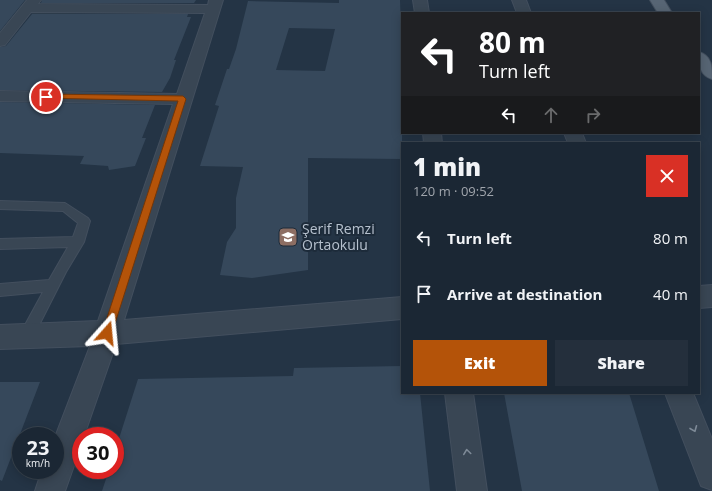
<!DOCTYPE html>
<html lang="en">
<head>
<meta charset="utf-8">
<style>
	body { margin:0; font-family:"Open Sans",sans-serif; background:#242f3c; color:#f1f3f6; height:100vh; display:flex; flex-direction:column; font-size:15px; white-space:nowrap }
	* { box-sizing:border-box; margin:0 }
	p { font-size:13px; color:#a0a5ac }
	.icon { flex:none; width:22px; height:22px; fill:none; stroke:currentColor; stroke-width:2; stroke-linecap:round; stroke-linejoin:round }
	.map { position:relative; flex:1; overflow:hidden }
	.side { position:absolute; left:401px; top:142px; width:299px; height:252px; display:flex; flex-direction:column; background:#1b2734; border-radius:0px; box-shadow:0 2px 10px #0003,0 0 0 1px #39444f }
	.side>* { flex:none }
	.hud { position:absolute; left:401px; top:12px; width:299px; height:122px; border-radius:0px; box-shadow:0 2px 10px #0003,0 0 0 1px #39444f; background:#202124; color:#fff; overflow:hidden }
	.speed { position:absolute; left:12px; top:427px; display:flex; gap:8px; font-size:20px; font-weight:700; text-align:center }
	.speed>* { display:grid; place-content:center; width:52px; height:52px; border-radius:50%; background:#1b2734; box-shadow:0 2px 10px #0003,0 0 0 1px #39444f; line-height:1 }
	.speed small { font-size:10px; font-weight:400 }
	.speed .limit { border:6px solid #d22; background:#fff; color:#111 }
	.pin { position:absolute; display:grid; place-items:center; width:34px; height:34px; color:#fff; margin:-17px; border:2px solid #fff; border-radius:50%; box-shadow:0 1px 4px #0007 }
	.me { position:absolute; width:44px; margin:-22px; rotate:18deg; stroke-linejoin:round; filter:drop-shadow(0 0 3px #0008) }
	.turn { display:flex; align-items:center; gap:14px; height:84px; padding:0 12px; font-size:18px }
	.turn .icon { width:52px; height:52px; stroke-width:2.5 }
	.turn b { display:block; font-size:28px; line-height:34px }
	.lanes { display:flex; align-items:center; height:38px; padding:0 12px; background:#0003; justify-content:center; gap:20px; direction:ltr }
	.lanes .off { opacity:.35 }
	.round { display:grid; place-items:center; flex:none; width:42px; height:42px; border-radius:0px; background:#242f3c }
	.summary { display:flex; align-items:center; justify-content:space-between; height:68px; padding:0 12px }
	h1 { font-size:24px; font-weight:800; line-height:30px }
	.primary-button { display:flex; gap:8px; margin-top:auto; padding:8px 12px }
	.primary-button a { flex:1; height:46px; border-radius:0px; background:#b45309; color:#fff; font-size:16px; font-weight:800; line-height:46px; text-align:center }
	.primary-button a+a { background:#242f3c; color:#f1f3f6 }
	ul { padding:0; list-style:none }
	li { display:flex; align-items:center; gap:12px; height:56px; padding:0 12px }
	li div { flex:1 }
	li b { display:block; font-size:15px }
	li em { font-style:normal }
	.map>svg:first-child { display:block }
</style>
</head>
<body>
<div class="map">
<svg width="712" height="491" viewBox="0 0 712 491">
	<rect width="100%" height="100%" fill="#243445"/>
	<path fill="#36485b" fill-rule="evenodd" d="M0,0H25L0,31Z
		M42,0H196L194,3H41Z
		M339,0H400L402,57V159L308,158V270L252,278L220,275L227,242L236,228V198L243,167L200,166L219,106L215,105L227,69H229L236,49L248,1L339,3ZM289,28L335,29L325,71L276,70Z
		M32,14H188L187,17H191L174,60H176L170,78L162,92L0,90V47L6,46Z
		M0,102L155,105L142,138H146L135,166L109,170L108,166L80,164L84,156L0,153Z
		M402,366V393H420L430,491H102L109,470H115V451L138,379L293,376L294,368Z
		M0,382H40L2,481L0,480Z
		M504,393H629L659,491H522Z"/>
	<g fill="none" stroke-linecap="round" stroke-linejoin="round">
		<g stroke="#434f5e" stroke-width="2">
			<path id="lane" d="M0,201L65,203L88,218L90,221L84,242L66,272L31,341L26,343L21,341L19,336L43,292L0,296V284L49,280L68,247L0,249V239L73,237L78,223L63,211L0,209Z"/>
		</g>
		<g stroke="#434f5e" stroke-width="2">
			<path id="street" d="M27,0H41L38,4L208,5L209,0H223L124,320L402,297V319L116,344L84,436H81V446L65,491H35L42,470H55V437L90,346L0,349V325L98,321L173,104L0,101V91L177,94L205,13L31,12L5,45L0,46V33Z
				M413,0H427L429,13H415Z
				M512,0H526L531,13H517Z
				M423,133H441L442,143H424Z
				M564,133H582L586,143H568Z
				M712,285V307L699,308V286Z
				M445,393H473L487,491H457Z
				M665,393H693L712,439V490L701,486Z"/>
		</g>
		<g stroke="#434f5e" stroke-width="2">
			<path id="primary" d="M650,0H664L672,13H658Z
				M699,52C712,56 712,67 712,79C699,75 699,64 699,52Z"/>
		</g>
		<use href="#lane" fill="#394654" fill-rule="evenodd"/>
		<use href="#street" fill="#394654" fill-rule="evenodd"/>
		<use href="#primary" fill="#576574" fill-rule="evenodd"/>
	</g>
	<defs><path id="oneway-chevron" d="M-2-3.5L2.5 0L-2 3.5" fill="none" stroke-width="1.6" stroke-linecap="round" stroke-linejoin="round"/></defs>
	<g stroke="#7e8a97">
		<use href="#oneway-chevron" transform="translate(694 429) rotate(68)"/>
		<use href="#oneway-chevron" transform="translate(467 452) rotate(-98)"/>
	</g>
	<path fill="#b45309" stroke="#753606" d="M46,94L183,96L186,99L112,333L111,336L107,338L103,336L102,333L178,101L43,98L42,97Z"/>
	<defs>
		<g id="school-square" transform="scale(1)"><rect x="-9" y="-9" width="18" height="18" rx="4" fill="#8d6e63" stroke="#1d2b3a"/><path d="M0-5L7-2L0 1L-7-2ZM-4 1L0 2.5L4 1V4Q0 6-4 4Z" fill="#fff"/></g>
	</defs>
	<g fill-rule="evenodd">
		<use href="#school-square" x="288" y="237"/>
	</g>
	<g text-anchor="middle" stroke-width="4" stroke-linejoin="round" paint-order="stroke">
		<g font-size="14" fill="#b6c1ce" stroke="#1d2b3a" text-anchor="start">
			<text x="302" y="234">Şerif Remzi<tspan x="302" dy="16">Ortaokulu</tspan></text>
		</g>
	</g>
</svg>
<div class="speed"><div>23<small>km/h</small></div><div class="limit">30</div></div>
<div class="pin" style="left:46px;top:97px;background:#d93025"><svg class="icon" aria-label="arrive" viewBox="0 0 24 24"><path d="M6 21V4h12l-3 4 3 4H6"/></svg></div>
<svg class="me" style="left:107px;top:333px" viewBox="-20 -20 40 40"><path d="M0-17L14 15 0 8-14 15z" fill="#b45309" stroke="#fff" stroke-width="4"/></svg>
<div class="hud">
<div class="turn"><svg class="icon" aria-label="left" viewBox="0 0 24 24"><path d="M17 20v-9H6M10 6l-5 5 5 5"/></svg><div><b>80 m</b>Turn left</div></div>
<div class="lanes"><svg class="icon" aria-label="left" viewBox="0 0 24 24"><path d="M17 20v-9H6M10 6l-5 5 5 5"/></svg><svg class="icon off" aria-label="ahead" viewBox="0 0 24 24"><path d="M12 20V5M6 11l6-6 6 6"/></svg><svg class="icon off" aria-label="right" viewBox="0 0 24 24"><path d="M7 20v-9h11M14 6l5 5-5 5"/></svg></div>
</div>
<section class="side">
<div class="summary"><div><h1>1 min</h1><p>120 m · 09:52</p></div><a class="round" style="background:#d93025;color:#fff"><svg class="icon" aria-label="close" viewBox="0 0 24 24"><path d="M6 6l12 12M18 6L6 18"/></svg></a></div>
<ul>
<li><svg class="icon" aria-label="left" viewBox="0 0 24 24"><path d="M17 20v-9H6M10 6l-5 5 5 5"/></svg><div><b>Turn left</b></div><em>80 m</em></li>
<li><svg class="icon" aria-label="arrive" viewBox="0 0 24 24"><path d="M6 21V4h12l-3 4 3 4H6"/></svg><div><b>Arrive at destination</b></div><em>40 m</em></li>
</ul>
<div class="primary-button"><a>Exit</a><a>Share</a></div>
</section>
</div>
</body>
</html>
